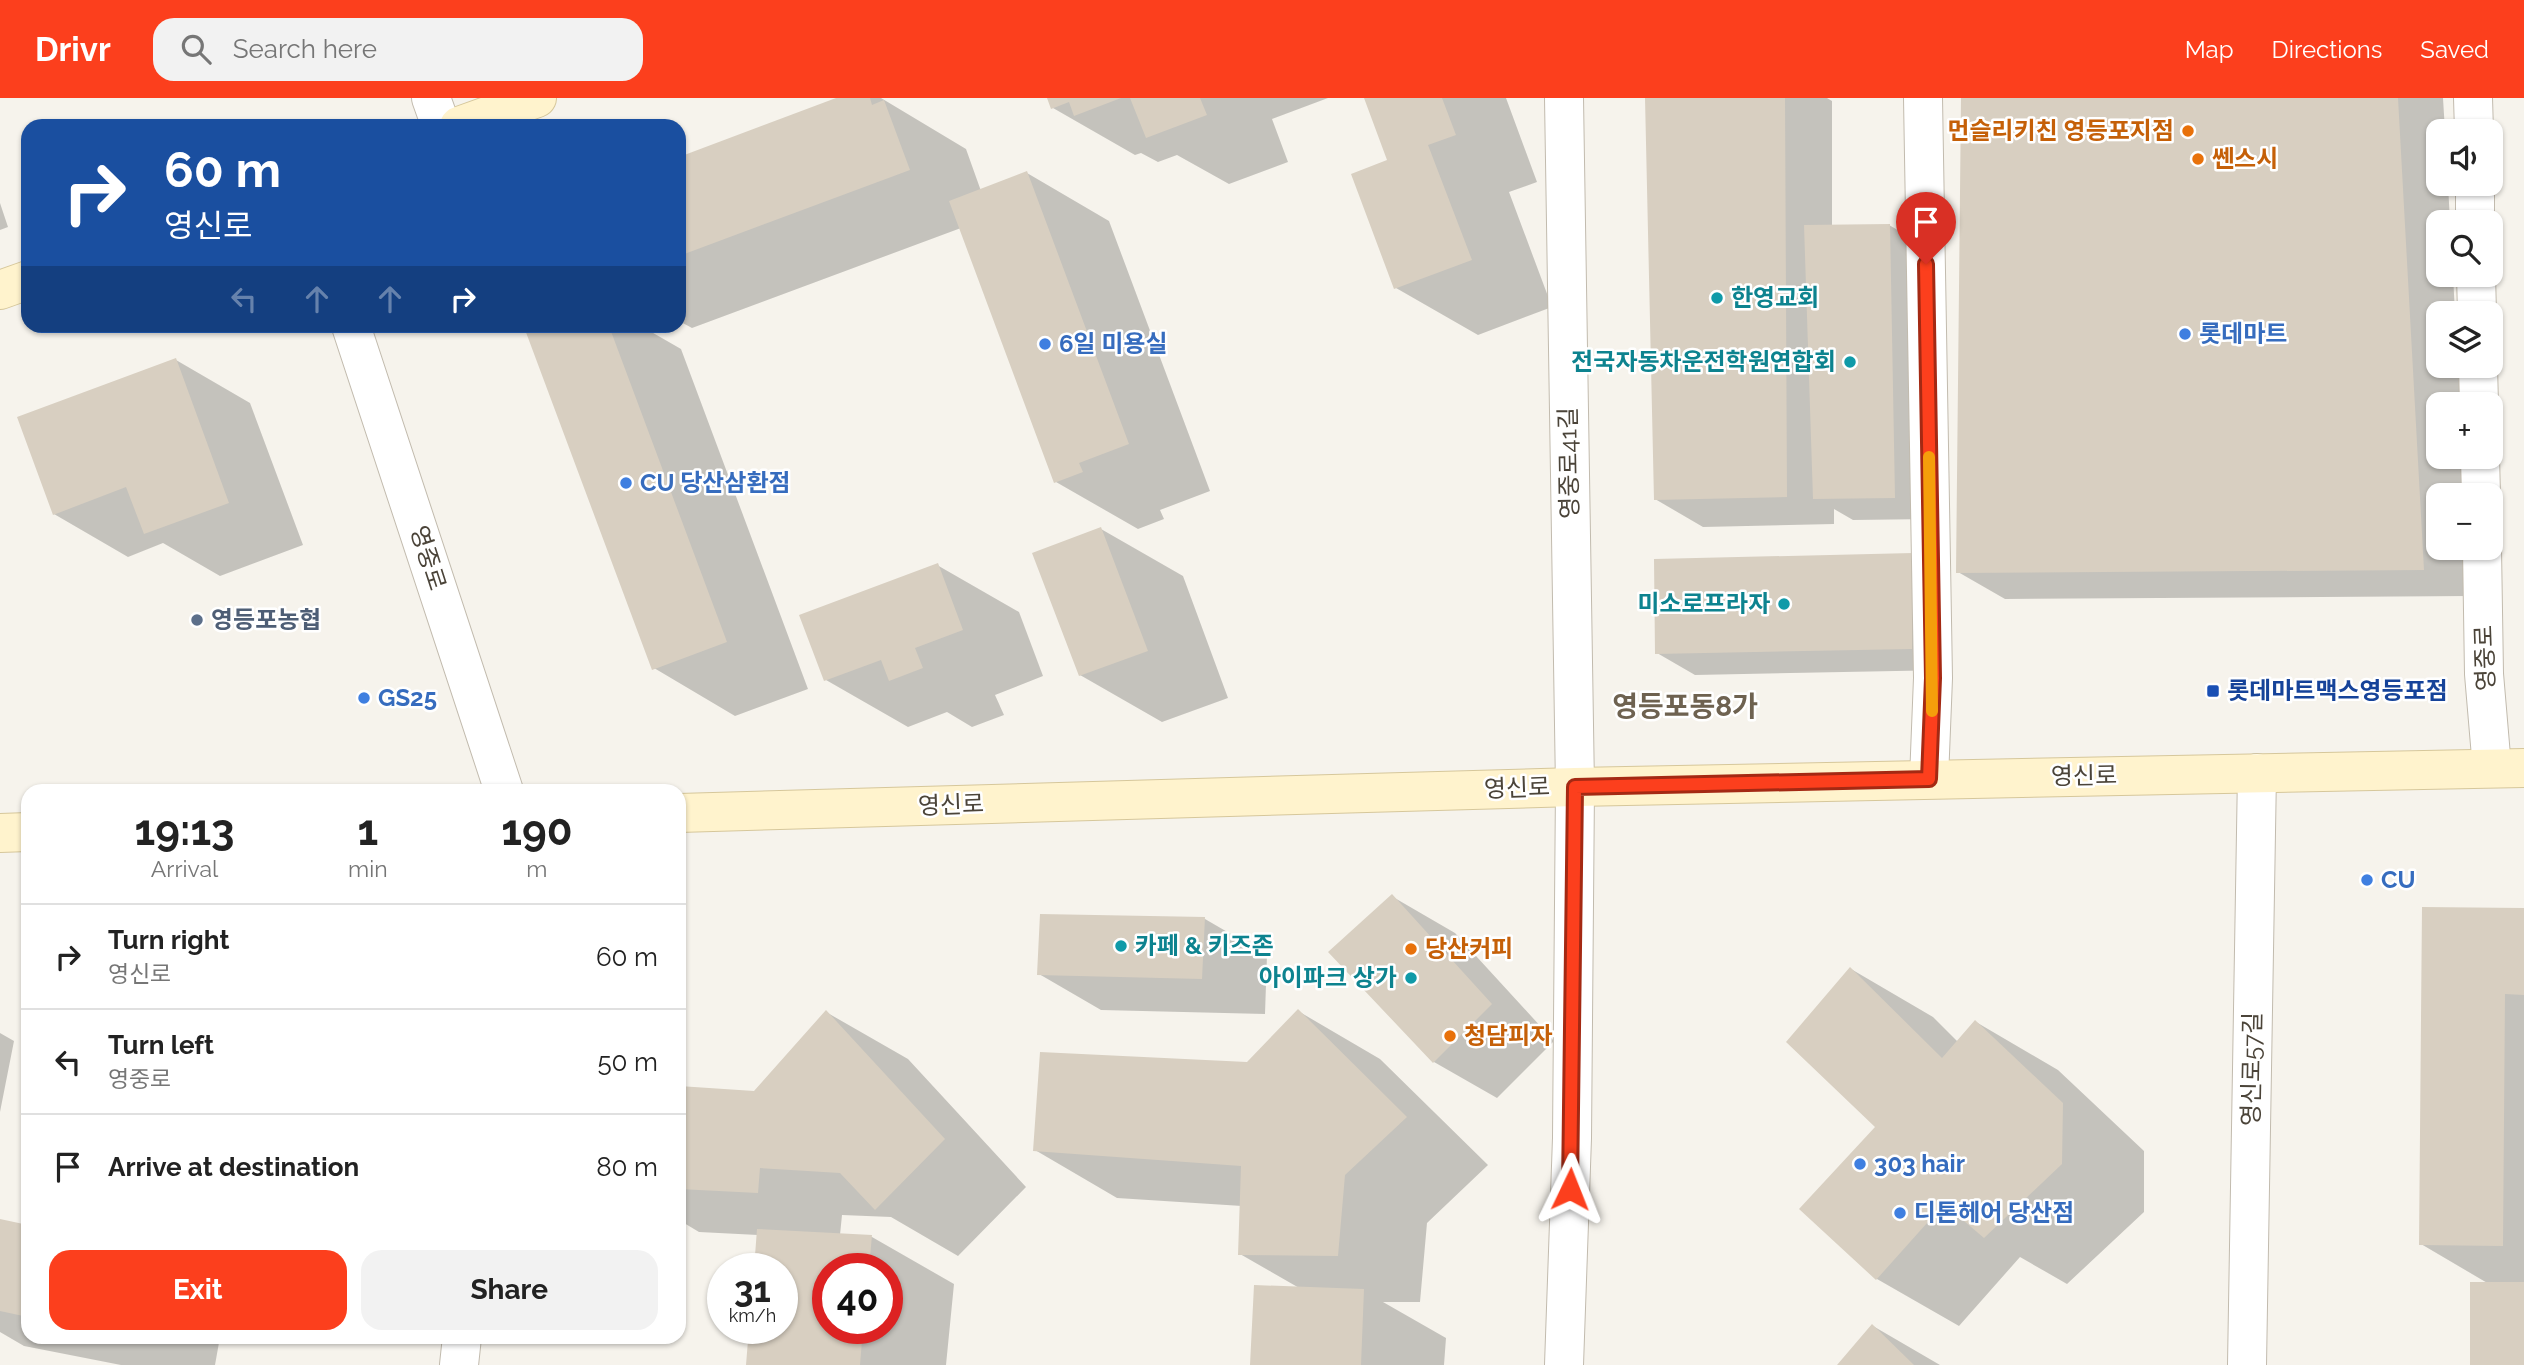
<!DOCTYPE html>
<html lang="en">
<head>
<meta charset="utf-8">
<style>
	body { margin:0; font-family:Raleway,"Noto Sans KR",sans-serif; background:#f2f2f2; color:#222; height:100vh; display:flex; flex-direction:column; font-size:26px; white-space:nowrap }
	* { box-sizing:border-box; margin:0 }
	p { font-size:23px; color:#767676 }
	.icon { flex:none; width:38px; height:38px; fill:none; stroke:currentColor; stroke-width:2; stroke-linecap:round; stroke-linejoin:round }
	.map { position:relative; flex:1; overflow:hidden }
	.details { position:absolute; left:21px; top:686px; width:665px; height:560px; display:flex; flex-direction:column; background:#fff; border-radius:21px; box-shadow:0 2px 5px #0004 }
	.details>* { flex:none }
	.top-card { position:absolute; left:21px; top:21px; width:665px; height:214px; border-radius:21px; box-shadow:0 2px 5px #0004; background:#1a4fa0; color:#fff; overflow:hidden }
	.fabs { position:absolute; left:2426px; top:21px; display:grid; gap:14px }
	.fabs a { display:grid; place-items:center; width:77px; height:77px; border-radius:14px; background:#fff; box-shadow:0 2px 5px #0004; font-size:35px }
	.speed { position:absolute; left:707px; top:1155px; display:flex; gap:14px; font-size:35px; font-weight:700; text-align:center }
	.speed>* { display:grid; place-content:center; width:91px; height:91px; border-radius:50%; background:#fff; box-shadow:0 2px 5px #0004; line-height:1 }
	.speed small { font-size:18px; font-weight:400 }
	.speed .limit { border:10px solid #d22; background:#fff; color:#111 }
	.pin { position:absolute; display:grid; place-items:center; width:60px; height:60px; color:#fff; margin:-72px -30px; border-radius:50% 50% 50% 0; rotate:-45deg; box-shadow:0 0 7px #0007 }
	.pin .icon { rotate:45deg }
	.me { position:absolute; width:77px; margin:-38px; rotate:2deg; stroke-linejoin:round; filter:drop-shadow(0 0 5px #0008) }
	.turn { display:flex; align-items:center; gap:24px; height:147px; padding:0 28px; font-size:32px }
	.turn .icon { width:91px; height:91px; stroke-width:2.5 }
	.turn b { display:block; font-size:49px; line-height:60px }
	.lanes { display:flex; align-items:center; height:66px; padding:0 28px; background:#0003; justify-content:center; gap:35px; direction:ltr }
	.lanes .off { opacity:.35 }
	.eta { display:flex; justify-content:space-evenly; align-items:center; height:119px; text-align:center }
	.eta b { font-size:42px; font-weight:700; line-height:49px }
	.action { display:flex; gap:14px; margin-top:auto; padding:14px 28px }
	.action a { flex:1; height:80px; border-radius:21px; background:#fc3f1d; color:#fff; font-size:28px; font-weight:700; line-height:80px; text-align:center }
	.action a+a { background:#f2f2f2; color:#222 }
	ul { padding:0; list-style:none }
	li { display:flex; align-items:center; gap:21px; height:105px; padding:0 28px; border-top:2px solid #e0e0e0 }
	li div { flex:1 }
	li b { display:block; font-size:26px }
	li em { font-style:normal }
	header { display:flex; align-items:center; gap:42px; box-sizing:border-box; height:98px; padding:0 35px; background:#fc3f1d; color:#fff }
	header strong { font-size:33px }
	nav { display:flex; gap:38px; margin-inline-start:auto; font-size:24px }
	.search { width:490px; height:63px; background:#f2f2f2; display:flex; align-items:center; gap:18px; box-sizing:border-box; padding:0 24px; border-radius:21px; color:#767676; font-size:26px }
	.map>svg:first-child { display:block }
</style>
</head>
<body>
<header>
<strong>Drivr</strong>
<div class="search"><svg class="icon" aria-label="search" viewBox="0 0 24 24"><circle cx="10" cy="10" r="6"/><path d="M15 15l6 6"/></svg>Search here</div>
<nav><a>Map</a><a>Directions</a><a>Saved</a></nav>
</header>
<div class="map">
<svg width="2524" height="1267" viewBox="0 0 2524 1267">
	<rect width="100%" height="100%" fill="#f6f3ec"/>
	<path fill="#0003" fill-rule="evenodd" d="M841,0H881L966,51L981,93L1027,75L1109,123L1210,393L1160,412L1164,421L1138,431L1056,384L961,130L692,230L679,223V61Z
		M1049,0H1328L1272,21L1288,64L1229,86L1177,57L1158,64L1141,55L1135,57L1053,10Z
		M1366,0H1506L1537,84L1509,94L1552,209L1478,237L1396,190L1389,63Z
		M1646,0H1827L1832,3V129L1889,127L1927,149L1932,421L1853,422L1834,411V426L1703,429L1655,401Z
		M1963,0H2443L2445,33H2438V86H2448L2450,124H2438V177H2453L2455,215H2438V268H2458L2460,306H2438V359H2463L2466,397H2438V450H2469L2471,498L2005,501L1958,474Z
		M0,105L8,129L0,132Z
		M534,228H641L681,251L808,591L735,618L654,570L527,230Z
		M176,262L250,305L303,447L220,478L163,445L128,459L54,416Z
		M1101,431L1183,478L1228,600L1162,624L1080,577Z
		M1913,457L1951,479L1949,572L1695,577L1657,555Z
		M937,467L1019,514L1043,578L995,597L1004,617L972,629L947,614L908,629L826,582Z
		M1393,799L1455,835L1554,943L1497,1000L1434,964L1331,854Z
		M2524,811V1267H2472L2489,1186L2421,1146Z
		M1205,821L1267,857L1265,916L1101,912L1039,876Z
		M1851,871L1933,919L1958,944L1976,924L2058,972L2144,1053V1114L2067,1186L2020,1159L1959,1228L1877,1181V1029Z
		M1298,913L1380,961L1488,1067L1427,1125L1420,1204H1383L1446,1240L1444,1267H1252L1301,1191L1240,1156L1242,1108L1117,1100L1035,1052L1248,966Z
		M826,914L908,961L1026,1089L958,1158L891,1119L842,1117L840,1137L872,1139L954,1186L946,1267H748L782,1230V1171L758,1137L699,1134L679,1122V990L754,995ZM828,1171H887V1230H828Z
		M0,935L14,943L0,1014Z
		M0,1123L28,1129V1239H220L215,1267H121L24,1248L0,1234Z
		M1873,1228L1940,1267H1839Z"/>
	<path fill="#d8cfc1" d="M836,0H870L872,7L884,2L910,72L679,158V59Z
		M1047,0H1121L1074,18L1069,4L1051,11Z
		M1130,0H1200L1207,17L1146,40Z
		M1364,0H1442L1456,37L1428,47L1472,162L1394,191L1351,76L1387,62Z
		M1645,0H1785L1787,399L1654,402Z
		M1961,0H2398L2424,472L1956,475Z
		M1027,73L1129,346L1079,365L1083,374L1054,385L949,103Z
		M1890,126L1895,400L1813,401L1804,127Z
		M529,228H609L727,544L652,572L524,229Z
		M176,260L229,405L144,436L126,389L53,417L17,319Z
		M1101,429L1148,553L1079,578L1032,455Z
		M1913,455L1912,551L1655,556L1654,461Z
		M938,465L963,532L915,550L923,570L889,583L881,562L824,583L799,517Z
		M1392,796L1492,906L1433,965L1328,854Z
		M2422,809L2524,810V897L2505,896L2503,1148L2419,1147Z
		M1040,816L1205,819L1202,881L1037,877Z
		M1850,869L1942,960L1975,922L2063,1005L2062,1066L1984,1140L1944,1106L1876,1182L1799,1111L1875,1029L1786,944Z
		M1298,911L1407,1019L1345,1077L1338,1158L1238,1157L1241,1068L1033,1053L1040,954L1247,964Z
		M826,912L945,1041L875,1112L840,1075L760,1070L758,1095L679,1091V988L754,993Z
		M0,1121L28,1127V1219L0,1213Z
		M757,1131L872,1137L869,1171H828V1230H863L860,1267H746L749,1230H782V1171H754Z
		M2470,1184H2524V1267H2470Z
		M1254,1187L1364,1191L1361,1267H1250Z
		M1872,1226L1914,1267H1837Z"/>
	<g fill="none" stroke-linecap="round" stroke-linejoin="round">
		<g stroke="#c2bbae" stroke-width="40">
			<path id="minor" d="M431,0L441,28
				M1923,0L1933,580L1929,681
				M2473,0L2474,33
				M2475,86V124
				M2476,177L2477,215
				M351,228L504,693
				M2478,268L2479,306
				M2480,359L2481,397
				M2482,450L2484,576L2492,670
				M459,1267L462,1239
				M2247,1267L2257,675"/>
		</g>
		<g stroke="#c2bbae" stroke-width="40">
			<path id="tertiary" d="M1564,0L1575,689L1572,1040L1564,1267"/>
		</g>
		<g stroke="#d6c79b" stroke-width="40">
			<path id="secondary" d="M459,28L537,0
				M0,192L28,182
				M679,715L1575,689L2524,670
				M0,735L28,734"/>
		</g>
		<use href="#minor" stroke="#fff" stroke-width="38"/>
		<use href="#tertiary" stroke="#fff" stroke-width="38"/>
		<use href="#secondary" stroke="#fff3cd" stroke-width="38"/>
	</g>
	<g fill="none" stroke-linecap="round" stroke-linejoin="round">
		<g stroke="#a42913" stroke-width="18">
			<path id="route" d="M1570,1091L1575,689L1929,681L1933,580L1926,166"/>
		</g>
		<use href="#route" stroke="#fc3f1d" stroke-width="12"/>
		<path stroke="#f59e0b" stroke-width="12" d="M1929,359L1932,613"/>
	</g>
	<g fill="#e8710a" stroke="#fff" stroke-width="2.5">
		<circle cx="2188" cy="33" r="7"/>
		<circle cx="2198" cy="61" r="7"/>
		<circle cx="1411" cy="851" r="7"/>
		<circle cx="1450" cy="938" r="7"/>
	</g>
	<g fill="#0f9aa8" stroke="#fff" stroke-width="2.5">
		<circle cx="1717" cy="200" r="7"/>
		<circle cx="1850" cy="264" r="7"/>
		<circle cx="1784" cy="506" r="7"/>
		<circle cx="1121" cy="848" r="7"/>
		<circle cx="1411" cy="880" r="7"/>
	</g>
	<g fill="#3f7fe0" stroke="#fff" stroke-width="2.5">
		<circle cx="2185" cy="236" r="7"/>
		<circle cx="1045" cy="246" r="7"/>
		<circle cx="626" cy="385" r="7"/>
		<circle cx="364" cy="600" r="7"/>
		<circle cx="2367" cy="782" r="7"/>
		<circle cx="1860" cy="1066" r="7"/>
		<circle cx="1900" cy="1115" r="7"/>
	</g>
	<circle fill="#5c6f8a" stroke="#fff" stroke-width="2.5" cx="197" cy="522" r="7"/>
	<rect fill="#1a4fb4" stroke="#fff" stroke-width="2.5" x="2206" y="586" width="14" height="14" rx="3.5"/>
	<g text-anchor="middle" stroke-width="5" stroke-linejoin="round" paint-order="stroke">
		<g font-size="24" font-weight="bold" fill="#c56008" stroke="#fff" text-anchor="start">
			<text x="2174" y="41" text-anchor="end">먼슬리키친 영등포지점</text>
			<text x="2212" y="69">쎈스시</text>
			<text x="1425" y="859">당산커피</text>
			<text x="1464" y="946">청담피자</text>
		</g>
		<g font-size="24" font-weight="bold" fill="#0d838f" stroke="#fff" text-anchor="end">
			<text x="1731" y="208" text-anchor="start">한영교회</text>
			<text x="1836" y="272">전국자동차운전학원연합회</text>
			<text x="1770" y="514">미소로프라자</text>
			<text x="1135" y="856" text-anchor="start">카페 &amp; 키즈존</text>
			<text x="1397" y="888">아이파크 상가</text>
		</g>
		<g font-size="24" font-weight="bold" fill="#366cbe" stroke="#fff" text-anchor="start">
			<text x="2199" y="244">롯데마트</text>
			<text x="1059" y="254">6일 미용실</text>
			<text x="640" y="393">CU 당산삼환점</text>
			<text x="378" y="608">GS25</text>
			<text x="2381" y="790">CU</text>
			<text x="1874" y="1074">303 hair</text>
			<text x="1914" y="1123">디톤헤어 당산점</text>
		</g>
		<g font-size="24" fill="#4b4439" stroke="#fff">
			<text transform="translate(1569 365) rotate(-91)" y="8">영중로41길</text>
			<text transform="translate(428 460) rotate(72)" y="8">영중로</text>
			<text transform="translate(2485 560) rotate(-92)" y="8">영중로</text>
			<text transform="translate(2084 678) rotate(-1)" y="8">영신로</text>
			<text transform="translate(1517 690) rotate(-2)" y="8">영신로</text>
			<text transform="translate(951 707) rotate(-2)" y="8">영신로</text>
			<text transform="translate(2252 971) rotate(-89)" y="8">영신로57길</text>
		</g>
		<g font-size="24" font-weight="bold" fill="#4e5e75" stroke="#fff" text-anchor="start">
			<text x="211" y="530">영등포농협</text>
		</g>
		<g font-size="24" font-weight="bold" fill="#164399" stroke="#fff" text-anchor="start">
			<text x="2227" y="601">롯데마트맥스영등포점</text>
		</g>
		<g font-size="28" font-weight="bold" fill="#6e6250" stroke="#fff">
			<text x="1685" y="618">영등포동8가</text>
		</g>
	</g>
</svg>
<div class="fabs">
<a><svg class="icon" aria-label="sound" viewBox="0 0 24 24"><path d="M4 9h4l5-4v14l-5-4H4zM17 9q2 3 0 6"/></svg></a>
<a><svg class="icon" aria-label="search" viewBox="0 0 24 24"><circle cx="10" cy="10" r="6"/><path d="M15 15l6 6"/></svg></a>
<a><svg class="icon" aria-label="layers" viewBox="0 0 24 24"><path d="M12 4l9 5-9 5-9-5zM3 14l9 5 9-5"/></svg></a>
<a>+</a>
<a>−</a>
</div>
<div class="speed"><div>31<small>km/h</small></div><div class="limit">40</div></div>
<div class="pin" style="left:1926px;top:166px;background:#d93025"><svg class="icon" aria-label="arrive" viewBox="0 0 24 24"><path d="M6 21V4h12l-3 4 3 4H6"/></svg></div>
<svg class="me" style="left:1570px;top:1091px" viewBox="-20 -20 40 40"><path d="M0-17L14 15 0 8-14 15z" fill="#fc3f1d" stroke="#fff" stroke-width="4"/></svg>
<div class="top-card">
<div class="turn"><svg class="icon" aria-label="right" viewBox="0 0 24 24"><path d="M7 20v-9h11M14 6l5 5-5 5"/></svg><div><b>60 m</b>영신로</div></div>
<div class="lanes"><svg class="icon off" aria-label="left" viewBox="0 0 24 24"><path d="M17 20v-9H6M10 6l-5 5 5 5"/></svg><svg class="icon off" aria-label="ahead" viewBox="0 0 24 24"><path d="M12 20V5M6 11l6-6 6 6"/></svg><svg class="icon off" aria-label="ahead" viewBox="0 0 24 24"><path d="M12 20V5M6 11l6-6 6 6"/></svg><svg class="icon" aria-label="right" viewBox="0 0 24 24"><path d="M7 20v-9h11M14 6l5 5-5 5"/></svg></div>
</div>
<section class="details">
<div class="eta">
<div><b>19:13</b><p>Arrival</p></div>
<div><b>1</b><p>min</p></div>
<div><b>190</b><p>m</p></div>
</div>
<ul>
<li><svg class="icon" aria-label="right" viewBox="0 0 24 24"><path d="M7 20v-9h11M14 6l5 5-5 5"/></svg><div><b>Turn right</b><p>영신로</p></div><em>60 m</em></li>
<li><svg class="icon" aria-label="left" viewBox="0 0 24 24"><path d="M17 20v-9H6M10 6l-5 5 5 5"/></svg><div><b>Turn left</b><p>영중로</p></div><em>50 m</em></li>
<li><svg class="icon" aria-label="arrive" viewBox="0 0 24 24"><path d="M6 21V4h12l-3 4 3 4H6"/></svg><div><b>Arrive at destination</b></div><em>80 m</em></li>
</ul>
<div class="action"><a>Exit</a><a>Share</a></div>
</section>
</div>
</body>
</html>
